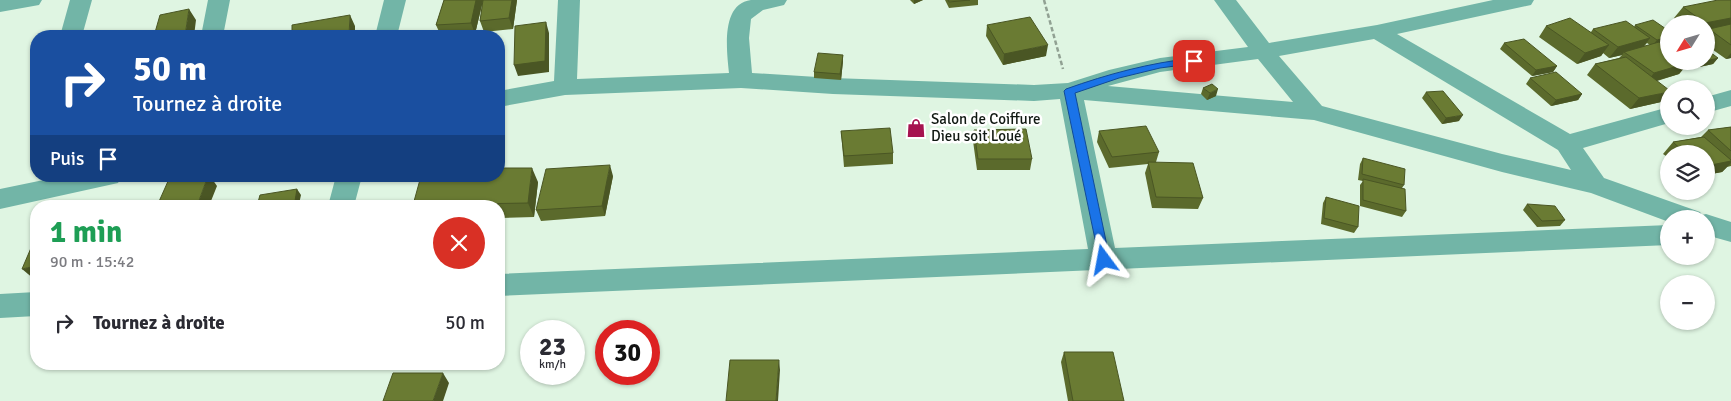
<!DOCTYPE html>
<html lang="fr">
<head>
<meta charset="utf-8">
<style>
	body { margin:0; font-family:Signika,sans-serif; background:#f7f7f7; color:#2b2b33; height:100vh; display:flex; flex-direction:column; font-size:19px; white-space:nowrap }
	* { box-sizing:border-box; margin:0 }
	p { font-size:16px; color:#7c7c81 }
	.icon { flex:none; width:28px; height:28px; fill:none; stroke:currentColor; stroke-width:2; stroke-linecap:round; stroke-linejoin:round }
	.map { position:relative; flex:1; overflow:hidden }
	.details { position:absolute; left:30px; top:200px; width:475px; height:170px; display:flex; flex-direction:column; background:#fff; border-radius:20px; box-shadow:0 1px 4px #0004 }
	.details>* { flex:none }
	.top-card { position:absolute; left:30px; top:30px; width:475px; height:152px; border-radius:20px; box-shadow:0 1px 4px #0004; background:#1a4fa0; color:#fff; overflow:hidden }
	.needle { width:32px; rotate:233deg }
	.tools { position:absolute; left:1660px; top:15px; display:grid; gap:10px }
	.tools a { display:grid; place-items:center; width:55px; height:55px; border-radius:50%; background:#fff; box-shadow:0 1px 4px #0004; font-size:25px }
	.speed { position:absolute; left:520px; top:320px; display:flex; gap:10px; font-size:25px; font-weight:700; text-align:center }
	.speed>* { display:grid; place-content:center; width:65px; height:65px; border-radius:50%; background:#fff; box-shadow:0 1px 4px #0004; line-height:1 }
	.speed small { font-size:12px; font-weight:400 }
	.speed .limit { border:8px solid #d22; background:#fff; color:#111 }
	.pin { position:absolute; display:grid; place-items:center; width:42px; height:42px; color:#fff; margin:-21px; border-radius:10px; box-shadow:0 2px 8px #0006 }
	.me { position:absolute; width:55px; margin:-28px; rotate:347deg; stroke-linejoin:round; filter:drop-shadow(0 0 4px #0008) }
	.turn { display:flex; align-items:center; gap:18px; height:105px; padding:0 20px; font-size:22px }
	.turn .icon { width:65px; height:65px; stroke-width:2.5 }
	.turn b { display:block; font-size:35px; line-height:42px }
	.then { display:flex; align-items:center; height:48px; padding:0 20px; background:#0003; gap:10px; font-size:19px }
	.round { display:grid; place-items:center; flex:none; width:52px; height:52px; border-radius:26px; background:#f7f7f7 }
	.overview { display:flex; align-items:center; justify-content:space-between; height:85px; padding:0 20px }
	h1 { font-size:30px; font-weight:700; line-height:38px; color:#1e9e55 }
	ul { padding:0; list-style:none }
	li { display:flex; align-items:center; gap:15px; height:75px; padding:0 20px }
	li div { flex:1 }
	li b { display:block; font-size:19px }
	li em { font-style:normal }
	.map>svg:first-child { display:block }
</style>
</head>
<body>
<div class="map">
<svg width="1731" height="401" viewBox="0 0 1731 401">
	<rect width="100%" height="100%" fill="#dff5e2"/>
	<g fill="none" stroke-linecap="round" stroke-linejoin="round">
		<path stroke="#91a193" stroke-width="2.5" stroke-dasharray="4.5 2.5" stroke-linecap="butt" d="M1044,0L1063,69"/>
		<path fill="#72b5a7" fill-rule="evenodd" d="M0,0H42L39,5L0,12Z
			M70,0H92L82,36H60Z
			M208,0H230L223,36H201Z
			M384,0H406L397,36H375Z
			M558,0H580L577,79L729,73C727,52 720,4 751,0C762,0 775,0 787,0L784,5L763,10L751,19L749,38L752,73L833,78L1034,85L1068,83L1109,70L1160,58L1248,47L1214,0H1236L1269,43L1377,25L1493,0H1534L1531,5L1397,34L1570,134L1669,107V123L1583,148L1604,178L1700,212L1702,215L1706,214L1731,222V242L1706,235V219H1669V222L1591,193L1502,172L1314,120L1084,100L1115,248L1669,225V245L499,296V274L1088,249L1060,99L1034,101L833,94L741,88L565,95L499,107V91L554,81ZM1374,39L1558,150L1571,170L1502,154L1322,106L1279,56ZM1258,59L1293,102L1108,86L1160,72Z
			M1731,90V106L1706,113V97Z
			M63,176H122L118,183L109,185L0,209V189Z
			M336,176H362L354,206H328Z
			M36,292V316L0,318V294Z"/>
	</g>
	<path fill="#5b6a2c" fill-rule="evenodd" d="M444,0H517L513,29L484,32L480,21L483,1L475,34L441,36L436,25Z
		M910,0H923L914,4Z
		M945,0H978V5L949,8Z
		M1731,0V58L1726,59L1706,45V24H1682L1674,18L1683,7Z
		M987,25L1046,56L1003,65L986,36Z
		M1635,25L1669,42L1661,44L1666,48L1669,45V61H1706L1718,58L1713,64L1690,69L1686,66L1679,74L1657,81L1661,102L1630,109L1587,75L1595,64L1619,58L1622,55L1609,58L1603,53L1601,56L1577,64L1539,37L1546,26L1591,32L1593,29L1634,27ZM1647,43L1650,45L1644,46Z
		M1504,43L1557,66L1553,72L1532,76L1500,49Z
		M843,55V61L841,80L814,78V72Z
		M1530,78L1582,94L1578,100L1551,106L1526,84Z
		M1203,88L1216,96L1207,100L1201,94Z
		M1426,92L1459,121L1442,124L1422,98Z
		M1731,127V166L1727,167L1722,172L1706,175V154H1669V158L1663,154L1673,142L1701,137L1708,130Z
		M974,130L1032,159L1030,170H977L973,141Z
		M841,131L893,153V164L844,167Z
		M1099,131L1159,152L1156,162L1203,198L1198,209L1152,208L1145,173L1148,164L1109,168L1097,142Z
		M1363,158L1404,185L1402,188L1406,211L1402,217L1360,206V185L1363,181L1358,180L1360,164Z
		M613,176L605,216L541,221L536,210Z
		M538,182L534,217L499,218V206H414L413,205Z
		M1326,197L1358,227L1354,233L1321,224L1323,203Z
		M1527,204L1565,220L1560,226L1537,227L1523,210Z
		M1064,352L1124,401H1068L1061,362Z"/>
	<path fill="#4a5624" d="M476,0H483L475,34L471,23Z
		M512,0H517L513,29L509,18Z
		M914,0H923L914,4Z
		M189,9L196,20L194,36H185Z
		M350,15L355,26V36H349Z
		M1731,18V27L1709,29L1706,32V24H1705V23Z
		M546,22L549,33V72L518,76L514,65Z
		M1669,37V42L1652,46L1657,40Z
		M1650,38L1642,49L1624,52L1622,55L1609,58L1618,47Z
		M1048,45L1046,56L1003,65L1004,54Z
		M1609,45L1601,56L1577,64L1585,53Z
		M1731,53V58L1726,59Z
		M843,55V61L841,80L840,74Z
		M1718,58L1713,64L1690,69L1695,63Z
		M1688,63L1679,74L1645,84L1654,73Z
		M1557,66L1553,72L1532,76L1536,70Z
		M1218,89L1216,96L1207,100L1210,93Z
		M1669,92V93L1661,102L1630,109L1639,98Z
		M1582,94L1578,100L1551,106L1556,100Z
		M1463,115L1459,121L1442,124L1446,118Z
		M1731,161V163L1722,172L1706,175V166Z
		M610,165L613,176L605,216L602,206Z
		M532,168L538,182L534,217L528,203Z
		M208,176H210L217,186L209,206H197Z
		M297,189L301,195L299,204L300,206H264Z
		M36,266V279H34L22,269Z
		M779,360L780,370L778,401H776Z
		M443,373L449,383L443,401H433Z"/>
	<path fill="#6a7b33" stroke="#4a5624" d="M444,0H476L471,23L436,25Z
		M483,0H512L509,18L480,21Z
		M948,0H970L949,2Z
		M1718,0H1731V18L1705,23L1683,7Z
		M189,9L185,36H154L160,15Z
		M350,15L349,36H292V25Z
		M1030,17L1048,45L1004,54L987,25Z
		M1570,18L1609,45L1585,53L1546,26Z
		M1653,20L1669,31V37L1657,40L1635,25Z
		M1626,21L1650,38L1618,47L1593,29Z
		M546,22L545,61L514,65L515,26Z
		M1731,24V45L1709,29Z
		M428,34L429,36H417Z
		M1524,39L1557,66L1536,70L1504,43Z
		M1659,42L1669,49V61H1686L1688,63L1654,73L1624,52Z
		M1706,49L1718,58L1706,61Z
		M818,53L843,55L840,74L814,72Z
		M1626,57L1669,90V92L1639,98L1595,64Z
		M1692,61H1704L1695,63Z
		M1556,72L1582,94L1556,100L1530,78Z
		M1212,84L1218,89L1210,93L1203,88Z
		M1443,91L1463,115L1446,118L1426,92Z
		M1146,126L1159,152L1112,157L1099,131Z
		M1731,127V151L1708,130Z
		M890,128L893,153L844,156L841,131Z
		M1026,129L1032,159H978L974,130Z
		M1704,137L1731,160V161L1706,166V154H1686L1673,142Z
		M1363,158L1405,169L1404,185L1362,174Z
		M1148,162L1193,163L1203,198L1156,197Z
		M610,165L602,206L536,210L546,169Z
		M499,168H532L528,203L413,205L421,176H499Z
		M197,176H208L197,206H157L169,179Z
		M1363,179L1405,189L1406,211L1363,200Z
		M297,189L295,201L264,206H257L260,195Z
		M1326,197L1359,206L1358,227L1324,218Z
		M298,203V206H282Z
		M1527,204L1555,206L1565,220L1542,221Z
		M34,241H36V266L22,269Z
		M1064,352H1113L1124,401H1073Z
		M730,360H779L776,401H726Z
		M393,373H443L433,401H383Z"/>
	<path fill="#1a73e8" stroke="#114b97" d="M1194,58L1199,61L1198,63L1160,68L1119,78L1075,93L1110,260L1108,263H1100L1064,91L1066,89C1108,74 1149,63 1194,58Z"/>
	<defs>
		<g id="shop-bare" transform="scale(1.5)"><path d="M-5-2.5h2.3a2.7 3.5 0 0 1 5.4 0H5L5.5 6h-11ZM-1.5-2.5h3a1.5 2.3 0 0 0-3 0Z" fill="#a61350" stroke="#fff" stroke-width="2.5" paint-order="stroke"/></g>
	</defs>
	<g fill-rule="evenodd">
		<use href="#shop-bare" x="916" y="128"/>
	</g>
	<g text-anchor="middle" stroke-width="5" stroke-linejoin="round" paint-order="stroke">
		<g font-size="15" fill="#101812" stroke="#fff" text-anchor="start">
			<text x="931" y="124">Salon de Coiffure<tspan x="931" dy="17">Dieu soit Loué</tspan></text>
		</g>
	</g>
</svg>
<div class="tools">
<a><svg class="needle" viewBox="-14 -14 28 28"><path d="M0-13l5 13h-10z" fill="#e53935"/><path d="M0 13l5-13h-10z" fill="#7c7c81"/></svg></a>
<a><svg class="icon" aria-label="search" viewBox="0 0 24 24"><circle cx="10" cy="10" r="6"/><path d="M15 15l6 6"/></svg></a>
<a><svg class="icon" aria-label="layers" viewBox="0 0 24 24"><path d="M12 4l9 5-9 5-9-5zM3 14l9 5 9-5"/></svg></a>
<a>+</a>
<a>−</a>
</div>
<div class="speed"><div>23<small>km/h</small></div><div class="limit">30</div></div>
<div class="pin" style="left:1194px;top:61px;background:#d93025"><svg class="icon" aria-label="arrive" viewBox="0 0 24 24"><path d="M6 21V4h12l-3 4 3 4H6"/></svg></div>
<svg class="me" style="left:1104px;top:260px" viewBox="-20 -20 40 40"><path d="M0-17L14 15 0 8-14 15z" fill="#1a73e8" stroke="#fff" stroke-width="4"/></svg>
<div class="top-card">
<div class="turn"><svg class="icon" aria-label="right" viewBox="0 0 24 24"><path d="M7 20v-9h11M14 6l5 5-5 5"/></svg><div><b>50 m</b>Tournez à droite</div></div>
<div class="then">Puis<svg class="icon" aria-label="arrive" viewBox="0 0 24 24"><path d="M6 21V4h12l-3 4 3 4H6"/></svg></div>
</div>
<section class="details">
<div class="overview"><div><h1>1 min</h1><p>90 m · 15:42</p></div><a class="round" style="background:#d93025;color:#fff"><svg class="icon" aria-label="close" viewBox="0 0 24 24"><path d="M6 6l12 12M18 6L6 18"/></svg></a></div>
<ul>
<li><svg class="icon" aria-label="right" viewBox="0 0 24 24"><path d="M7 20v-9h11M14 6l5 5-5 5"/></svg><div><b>Tournez à droite</b></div><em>50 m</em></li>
</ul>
</section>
</div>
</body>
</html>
